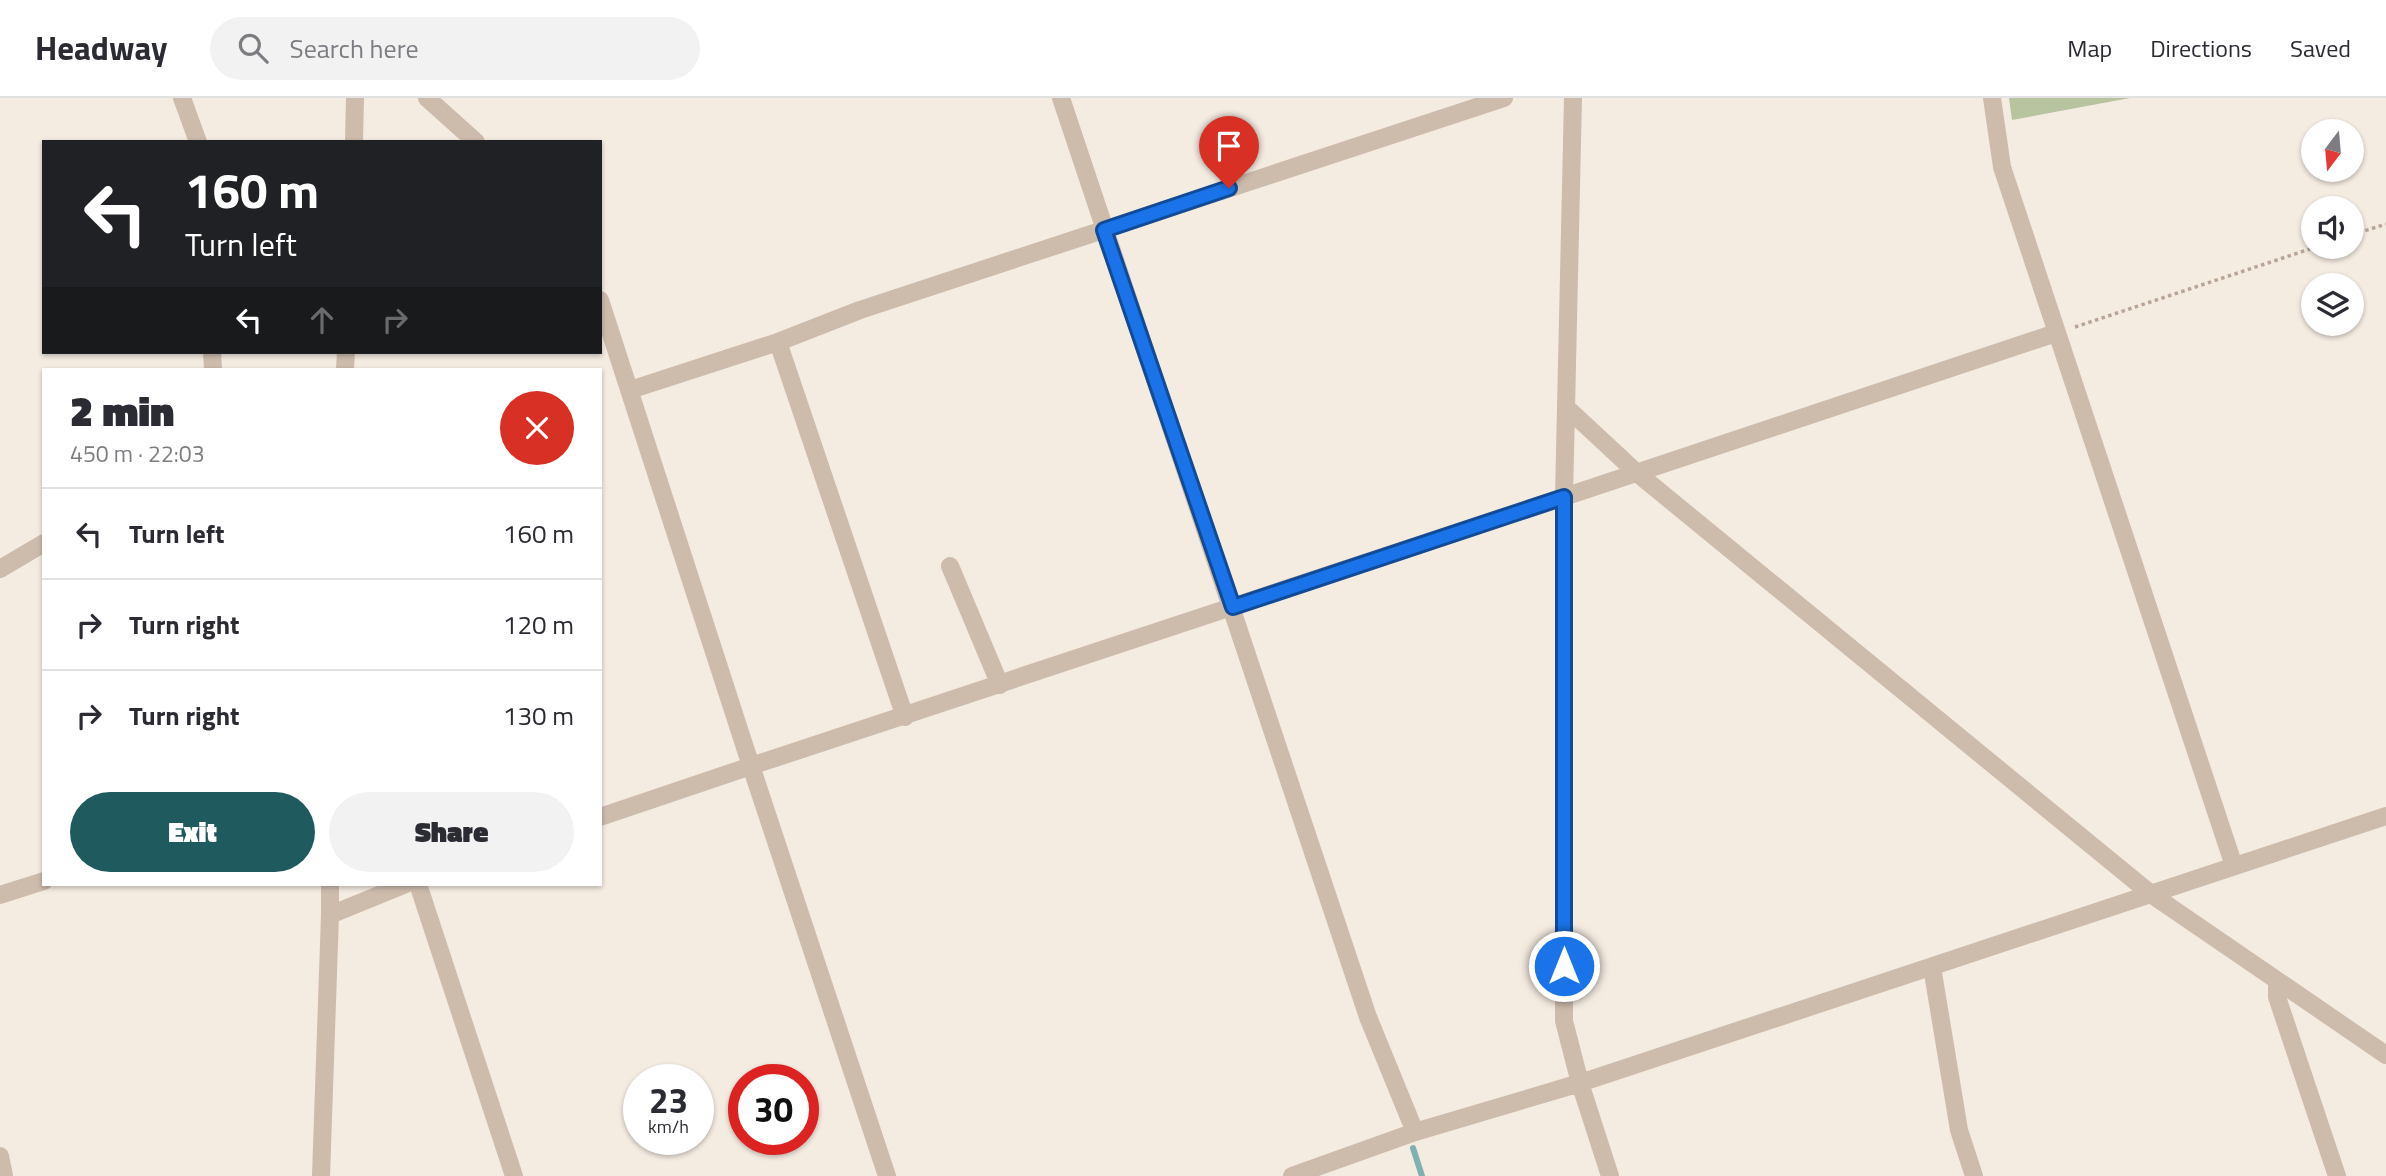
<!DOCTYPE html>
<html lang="en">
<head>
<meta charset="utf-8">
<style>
	body { margin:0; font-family:"Titillium Web",sans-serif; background:#f2f2f3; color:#2b2b33; height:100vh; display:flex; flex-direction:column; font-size:26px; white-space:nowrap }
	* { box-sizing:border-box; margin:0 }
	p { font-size:23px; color:#7c7c81 }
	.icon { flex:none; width:38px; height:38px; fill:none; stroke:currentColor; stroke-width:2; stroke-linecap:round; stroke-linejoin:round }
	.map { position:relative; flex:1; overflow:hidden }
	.side { position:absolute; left:42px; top:270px; width:560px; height:518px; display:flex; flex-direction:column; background:#fff; border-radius:0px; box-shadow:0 2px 5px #0004 }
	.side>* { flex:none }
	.top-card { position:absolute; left:42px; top:42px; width:560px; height:214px; border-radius:0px; box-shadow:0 2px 5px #0004; background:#202124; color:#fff; overflow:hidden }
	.needle { width:46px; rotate:196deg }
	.controls { position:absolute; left:2301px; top:21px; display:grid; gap:14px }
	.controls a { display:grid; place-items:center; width:63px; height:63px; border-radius:50%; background:#fff; box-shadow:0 2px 5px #0004; font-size:35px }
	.speed { position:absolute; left:623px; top:966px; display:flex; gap:14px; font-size:35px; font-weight:700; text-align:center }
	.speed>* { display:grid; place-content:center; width:91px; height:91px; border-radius:50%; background:#fff; box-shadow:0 2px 5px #0004; line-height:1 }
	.speed small { font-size:18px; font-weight:400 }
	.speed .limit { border:10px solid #d22; background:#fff; color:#111 }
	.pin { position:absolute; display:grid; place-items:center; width:60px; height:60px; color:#fff; margin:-72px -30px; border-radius:50% 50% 50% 0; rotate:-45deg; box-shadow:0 0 7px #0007 }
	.pin .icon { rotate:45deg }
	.me { position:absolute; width:77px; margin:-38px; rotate:0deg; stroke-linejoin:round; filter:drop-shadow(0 0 5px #0008) }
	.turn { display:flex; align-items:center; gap:24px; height:147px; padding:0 28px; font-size:32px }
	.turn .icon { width:91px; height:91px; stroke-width:2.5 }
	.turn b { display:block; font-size:49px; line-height:60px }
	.lanes { display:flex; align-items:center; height:66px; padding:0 28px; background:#0003; justify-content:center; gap:35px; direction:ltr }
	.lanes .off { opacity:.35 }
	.round { display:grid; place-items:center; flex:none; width:74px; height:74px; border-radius:37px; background:#f2f2f3 }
	.summary { display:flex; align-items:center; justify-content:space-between; height:119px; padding:0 28px }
	h1 { font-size:42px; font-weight:800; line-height:52px }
	.cta { display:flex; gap:14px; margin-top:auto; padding:14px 28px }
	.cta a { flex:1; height:80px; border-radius:42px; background:#1f5a5e; color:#fff; font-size:28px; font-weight:800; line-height:80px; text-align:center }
	.cta a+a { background:#f2f2f3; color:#2b2b33 }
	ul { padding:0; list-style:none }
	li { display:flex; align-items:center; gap:21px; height:91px; padding:0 28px; border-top:2px solid #e1e1e2 }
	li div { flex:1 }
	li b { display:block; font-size:26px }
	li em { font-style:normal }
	header { display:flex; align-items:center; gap:42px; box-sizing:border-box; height:98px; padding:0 35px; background:#fff; border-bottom:2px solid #e1e1e2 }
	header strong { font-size:33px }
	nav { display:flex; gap:38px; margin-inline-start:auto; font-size:24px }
	.search { width:490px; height:63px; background:#f2f2f3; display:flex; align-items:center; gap:18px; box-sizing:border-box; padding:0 24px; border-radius:38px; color:#7c7c81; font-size:26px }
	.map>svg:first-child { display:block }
</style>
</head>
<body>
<header>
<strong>Headway</strong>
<div class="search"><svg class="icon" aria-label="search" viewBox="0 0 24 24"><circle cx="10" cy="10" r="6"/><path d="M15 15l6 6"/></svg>Search here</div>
<nav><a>Map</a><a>Directions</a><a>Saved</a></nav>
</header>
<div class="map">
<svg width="2386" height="1078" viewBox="0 0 2386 1078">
	<rect width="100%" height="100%" fill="#f4ebe1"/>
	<path fill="#b8c4a0" d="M2009,0H2130L2012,22Z"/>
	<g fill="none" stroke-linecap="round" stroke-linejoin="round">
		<path stroke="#7fb0b2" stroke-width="6" d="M1413,1050L1422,1078"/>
		<path stroke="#b9a596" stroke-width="3.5" stroke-dasharray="3.5 3.5" stroke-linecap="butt" d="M2352,137L2386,126
			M2075,229L2316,149"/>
		<path stroke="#cdbbac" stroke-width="18" d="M182,0L198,44
			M427,0L476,44
			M1061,0L1368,919L1415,1034
			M1992,0L2002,69L2234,768
			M354,44L355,0
			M600,202L751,668L600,719
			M778,244L905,619
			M212,254L213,271
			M345,271L346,254
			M630,292L778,244L860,212L1504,0
			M1566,309L1637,375L2151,796L2386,957
			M950,468L1000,587
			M0,471L44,445
			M418,786L514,1078
			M0,797L44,783
			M330,817V786
			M1932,869L1959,1032L1974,1078
			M2277,883V899L2337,1078
			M0,1058L4,1078
			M321,1078L330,817L406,786
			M887,1078L751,668L1564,399L1573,0
			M1292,1078L1415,1034L1580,985L2386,718
			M1610,1078L1580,985L1564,923V399L2056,235"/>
	</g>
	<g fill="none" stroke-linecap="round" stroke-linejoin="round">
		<g stroke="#114b97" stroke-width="18">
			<path id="route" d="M1229,90L1104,132L1233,509L1564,399V868"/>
		</g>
		<use href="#route" stroke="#1a73e8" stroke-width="12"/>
	</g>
</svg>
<div class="controls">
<a><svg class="needle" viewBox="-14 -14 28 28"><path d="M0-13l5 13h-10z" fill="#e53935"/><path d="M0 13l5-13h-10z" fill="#7c7c81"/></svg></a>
<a><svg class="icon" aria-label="sound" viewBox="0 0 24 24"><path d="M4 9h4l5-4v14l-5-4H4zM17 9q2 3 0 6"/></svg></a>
<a><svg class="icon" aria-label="layers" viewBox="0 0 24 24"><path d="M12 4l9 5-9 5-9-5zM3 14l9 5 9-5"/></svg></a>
</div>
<div class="speed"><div>23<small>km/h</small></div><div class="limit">30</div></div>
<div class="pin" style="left:1229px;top:90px;background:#d93025"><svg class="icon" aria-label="arrive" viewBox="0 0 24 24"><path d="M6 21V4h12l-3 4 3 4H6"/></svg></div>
<svg class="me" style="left:1564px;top:868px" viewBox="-20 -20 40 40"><circle r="17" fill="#1a73e8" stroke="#fff" stroke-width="3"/><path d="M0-11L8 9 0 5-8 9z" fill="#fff"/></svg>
<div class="top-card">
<div class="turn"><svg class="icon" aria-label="left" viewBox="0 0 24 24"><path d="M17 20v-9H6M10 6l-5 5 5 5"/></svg><div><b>160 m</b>Turn left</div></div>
<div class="lanes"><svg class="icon" aria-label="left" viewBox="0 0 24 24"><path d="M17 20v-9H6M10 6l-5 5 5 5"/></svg><svg class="icon off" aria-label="ahead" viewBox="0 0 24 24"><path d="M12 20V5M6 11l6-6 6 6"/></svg><svg class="icon off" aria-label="right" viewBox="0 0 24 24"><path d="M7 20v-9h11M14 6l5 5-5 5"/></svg></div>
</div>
<section class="side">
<div class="summary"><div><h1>2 min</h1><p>450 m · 22:03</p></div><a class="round" style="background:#d93025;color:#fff"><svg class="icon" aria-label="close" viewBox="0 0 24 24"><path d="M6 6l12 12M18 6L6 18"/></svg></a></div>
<ul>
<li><svg class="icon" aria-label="left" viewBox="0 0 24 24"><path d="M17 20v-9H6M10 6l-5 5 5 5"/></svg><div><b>Turn left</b></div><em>160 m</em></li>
<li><svg class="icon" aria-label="right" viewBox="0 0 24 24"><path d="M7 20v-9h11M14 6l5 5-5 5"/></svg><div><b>Turn right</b></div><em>120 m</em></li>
<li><svg class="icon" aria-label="right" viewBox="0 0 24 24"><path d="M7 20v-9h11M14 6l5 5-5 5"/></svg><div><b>Turn right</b></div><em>130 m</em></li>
</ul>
<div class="cta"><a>Exit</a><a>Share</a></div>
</section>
</div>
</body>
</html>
